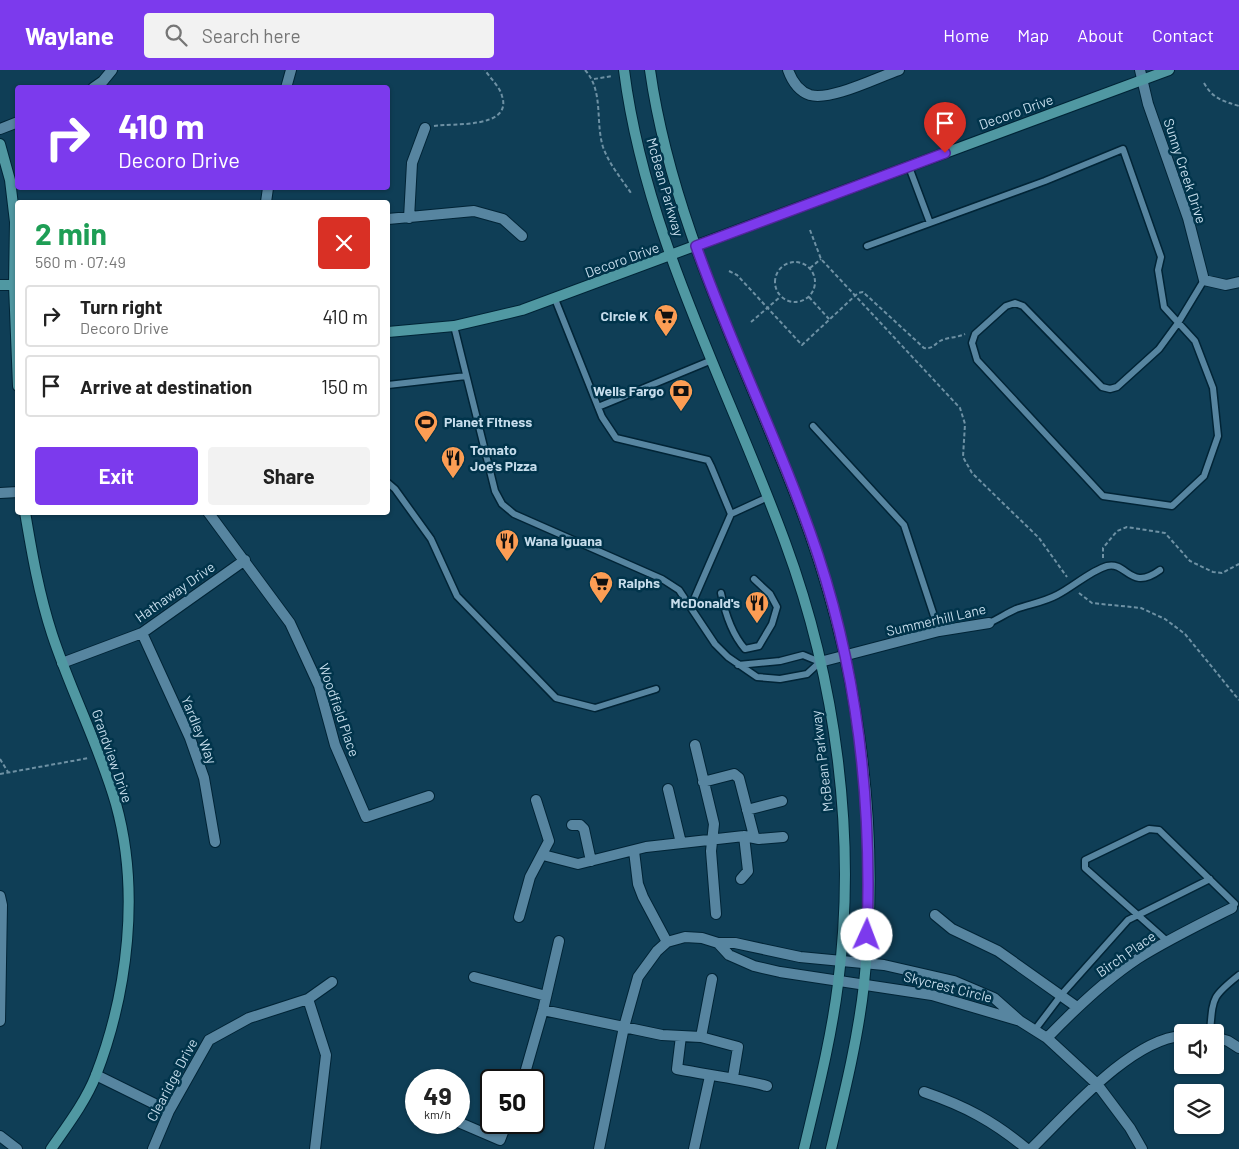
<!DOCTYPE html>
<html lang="en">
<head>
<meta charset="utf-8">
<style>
	body { margin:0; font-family:Barlow,sans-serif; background:#f2f2f2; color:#222; height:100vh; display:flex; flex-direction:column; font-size:19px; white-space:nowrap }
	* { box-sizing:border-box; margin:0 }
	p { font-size:16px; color:#767676 }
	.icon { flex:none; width:28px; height:28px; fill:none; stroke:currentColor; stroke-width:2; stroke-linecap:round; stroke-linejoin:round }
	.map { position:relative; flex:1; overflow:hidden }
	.side { position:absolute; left:15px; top:130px; width:375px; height:315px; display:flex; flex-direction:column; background:#fff; border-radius:5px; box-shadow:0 1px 4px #0004 }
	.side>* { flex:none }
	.hud { position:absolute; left:15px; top:15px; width:375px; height:105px; border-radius:5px; box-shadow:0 1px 4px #0004; background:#7c3aed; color:#fff; overflow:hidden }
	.fabs { position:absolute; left:1174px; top:954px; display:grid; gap:10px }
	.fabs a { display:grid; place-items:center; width:50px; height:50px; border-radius:5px; background:#fff; box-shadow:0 1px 4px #0004; font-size:25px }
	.speed { position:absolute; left:405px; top:999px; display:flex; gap:10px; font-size:25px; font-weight:700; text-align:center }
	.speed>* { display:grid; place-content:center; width:65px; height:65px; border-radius:50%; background:#fff; box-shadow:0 1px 4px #0004; line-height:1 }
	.speed small { font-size:12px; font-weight:400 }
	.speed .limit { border:2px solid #111; border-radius:8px; background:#fff; color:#111 }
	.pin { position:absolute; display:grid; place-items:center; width:42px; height:42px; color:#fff; margin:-51px -21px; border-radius:50% 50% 50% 0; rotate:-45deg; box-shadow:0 0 5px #0007 }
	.pin .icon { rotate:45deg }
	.me { position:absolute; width:55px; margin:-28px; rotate:2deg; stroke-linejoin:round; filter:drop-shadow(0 0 4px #0008) }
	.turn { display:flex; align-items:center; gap:18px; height:105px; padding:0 20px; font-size:22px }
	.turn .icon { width:65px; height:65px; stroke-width:2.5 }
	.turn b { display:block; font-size:35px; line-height:42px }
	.round { display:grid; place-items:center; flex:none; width:52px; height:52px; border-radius:5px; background:#f2f2f2 }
	.head { display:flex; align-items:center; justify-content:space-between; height:85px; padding:0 20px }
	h1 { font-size:30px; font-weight:700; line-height:38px; color:#1e9e55 }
	.button { display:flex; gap:10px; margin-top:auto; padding:10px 20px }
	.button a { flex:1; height:58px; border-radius:5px; background:#7c3aed; color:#fff; font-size:20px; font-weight:700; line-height:58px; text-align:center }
	.button a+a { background:#f2f2f2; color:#222 }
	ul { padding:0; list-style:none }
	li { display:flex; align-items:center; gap:15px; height:62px; margin:0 10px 8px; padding:0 10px; border:2px solid #e0e0e0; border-radius:5px }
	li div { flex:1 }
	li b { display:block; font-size:19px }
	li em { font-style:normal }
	header { display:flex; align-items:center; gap:30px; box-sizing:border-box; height:70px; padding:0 25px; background:#7c3aed; color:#fff }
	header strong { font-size:24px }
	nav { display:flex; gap:28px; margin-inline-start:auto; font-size:18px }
	.search { width:350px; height:45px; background:#f2f2f2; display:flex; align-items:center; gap:12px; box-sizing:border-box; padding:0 18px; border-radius:5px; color:#767676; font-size:19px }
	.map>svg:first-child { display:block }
</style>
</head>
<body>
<header>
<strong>Waylane</strong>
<div class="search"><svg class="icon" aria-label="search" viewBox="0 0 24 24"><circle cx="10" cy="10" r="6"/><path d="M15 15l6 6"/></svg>Search here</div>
<nav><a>Home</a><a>Map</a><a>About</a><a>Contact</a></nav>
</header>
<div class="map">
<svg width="1239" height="1079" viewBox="0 0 1239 1079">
	<rect width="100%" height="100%" fill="#0f3e56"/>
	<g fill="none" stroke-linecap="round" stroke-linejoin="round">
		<g stroke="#012436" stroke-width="9">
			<path id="lane" d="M909,97L930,153
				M867,176L1045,111L1123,79L1161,187L1158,200L1164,237L1195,271L1213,318L1218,366L1204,406L1172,436L1103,426L977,290L972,273L975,264L1006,236L1015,233L1023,236L1102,317L1110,319L1117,317L1159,279L1178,253L1204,210
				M555,229L602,347L616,368L708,390L711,396L731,444L691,536
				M454,256L495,421L502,434L514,444L662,509L679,520L715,574L728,587L757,607L780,609L807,604L820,592L803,585L780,591L738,595
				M388,315L466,306
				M598,337L712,290
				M813,356L904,455L939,561
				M388,413L395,419L431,469L457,526L556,628L595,638L656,619
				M731,444L768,427
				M721,523C725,543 731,563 745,579L759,576L772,554L777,537L770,524L754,509
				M989,553C998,549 1007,543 1016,539C1030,534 1044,532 1057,525C1073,517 1090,501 1107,496C1127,491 1130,522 1160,500
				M1167,871L1085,798V790L1149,759L1159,760L1235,834L1232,838
				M1034,961L1062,924L1128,850L1210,809
				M1210,962C1213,928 1211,927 1239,905"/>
		</g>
		<g stroke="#012436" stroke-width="12">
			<path id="street" d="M788,0C792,11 798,21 810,25C831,31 878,7 899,0
				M1140,0L1148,34L1188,148L1204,210L1226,215L1239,212
				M93,18L103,11L112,0
				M286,18L291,0
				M0,59L18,52
				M266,132L268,118
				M409,148L412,93L425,58
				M388,149L474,141L503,149L522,166
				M0,423L18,422
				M208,442L290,553L319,616L335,675L366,747L429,726
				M142,563L190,668L204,708L215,772
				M820,592L939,561L989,553
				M62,593L142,563L245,490
				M695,675L714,754L711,781L716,844
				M703,712L734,704L739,708L754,766
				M668,719L681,773
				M747,740L782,731
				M572,755H580L584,759L591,791
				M634,781L638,814L643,827L667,872
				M543,785L578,794L646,777L744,766L759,769L783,767
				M741,809L748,801L744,766
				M0,826L2,835L0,951
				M935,845L952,859L998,881L1077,937
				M519,847L530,807L549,771L536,730
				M718,873L729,885L754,896L780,902L932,925L1017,950
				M474,907L546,926
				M308,929L326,985L315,1079
				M543,940L662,965L701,967L738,977L733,1007
				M681,966L677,999C707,1005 737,1008 767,1016
				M701,967L712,909
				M1215,967L1228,971L1239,978
				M1047,968C1074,940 1104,911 1137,889C1167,870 1200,854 1232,838
				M96,1005L169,1041
				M523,1010L543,940L559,871
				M924,1022C965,1036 993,1051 1027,1079
				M458,1052L500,1070L507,1052
				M0,1066L17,1079
				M153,1079L169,1041L209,970L249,948L308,929L332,912
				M599,1079L624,957L638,907L657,881L667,872L685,867L702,868L718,873H735L800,887L884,895L954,911L994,928L1020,951L1047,968L1097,1014L1130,1058L1142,1079
				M694,1079L710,1006
				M1031,1079C1067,1044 1131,969 1182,966"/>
		</g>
		<g stroke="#012436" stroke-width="12">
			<path id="secondary" d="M624,0C645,166 728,316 785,472C836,610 857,767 838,914C831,970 817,1024 804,1079
				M650,0C671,149 741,285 795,424C856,579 882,748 864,914C858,969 844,1025 831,1079
				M0,74L10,110L15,152L14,215L18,316
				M0,215H18
				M388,262L454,256L522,240L1169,0
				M25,442C32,484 39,524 52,564C71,622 99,675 116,734C140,820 128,922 96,1005C86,1031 67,1056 51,1079"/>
		</g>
		<path stroke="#6e91a4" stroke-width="2" stroke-dasharray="4 2.5" stroke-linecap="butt" d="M585,0C604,21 595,51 603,77C609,94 621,108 631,123
			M594,9L613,6
			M1204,13C1213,29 1223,31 1239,36
			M434,56C452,53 513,59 502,26C500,17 490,8 485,0
			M810,160L821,189L960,338L965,354L963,387L972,403L1039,468L1067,507
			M775 212a20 20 0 1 1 40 0a20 20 0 1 1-40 0Z
			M810,198L821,189
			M729,201L737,205L802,275L858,223L863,222L924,278C932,279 934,275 940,271C947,267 957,268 965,264
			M809,227L829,249
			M751,252L780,227
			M1103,488V478L1117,461L1127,457L1165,463L1190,491L1213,502L1222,503L1239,494
			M1079,523L1092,533L1141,538L1165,549L1185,564L1239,630
			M0,689L8,702
			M0,704L89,688"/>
		<use href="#lane" stroke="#5785a0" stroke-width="6"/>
		<use href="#street" stroke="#5785a0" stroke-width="10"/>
		<use href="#secondary" stroke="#5098a2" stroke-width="10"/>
	</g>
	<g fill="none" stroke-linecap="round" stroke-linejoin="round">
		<g stroke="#51269a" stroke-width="12">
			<path id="route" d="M867,865C872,736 859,609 818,485C783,380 733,281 696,176L945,83"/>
		</g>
		<use href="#route" stroke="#7c3aed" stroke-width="9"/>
	</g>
	<defs>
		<g id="supermarket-pin" transform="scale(1.25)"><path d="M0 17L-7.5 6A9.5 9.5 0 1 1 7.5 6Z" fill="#fc9d54" stroke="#01344b"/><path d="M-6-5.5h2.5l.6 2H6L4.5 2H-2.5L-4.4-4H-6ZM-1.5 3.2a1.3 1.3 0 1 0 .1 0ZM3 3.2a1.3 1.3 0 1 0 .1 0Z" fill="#111"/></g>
		<g id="bank-pin" transform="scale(1.25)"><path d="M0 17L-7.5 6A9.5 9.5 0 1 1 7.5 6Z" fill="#fc9d54" stroke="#01344b"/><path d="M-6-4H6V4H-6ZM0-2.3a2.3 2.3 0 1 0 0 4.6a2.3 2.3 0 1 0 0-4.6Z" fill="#111"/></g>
		<g id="stadium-pin" transform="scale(1.25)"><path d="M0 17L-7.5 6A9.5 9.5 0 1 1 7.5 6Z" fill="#fc9d54" stroke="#01344b"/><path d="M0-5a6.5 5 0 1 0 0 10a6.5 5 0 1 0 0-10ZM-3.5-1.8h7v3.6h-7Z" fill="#111"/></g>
		<g id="restaurant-pin" transform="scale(1.25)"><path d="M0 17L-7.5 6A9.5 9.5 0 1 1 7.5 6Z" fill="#fc9d54" stroke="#01344b"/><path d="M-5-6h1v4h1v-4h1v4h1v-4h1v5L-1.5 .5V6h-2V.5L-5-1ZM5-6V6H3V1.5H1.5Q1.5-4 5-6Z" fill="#111"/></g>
	</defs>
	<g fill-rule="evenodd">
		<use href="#supermarket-pin" x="666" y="246"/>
		<use href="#bank-pin" x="681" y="321"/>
		<use href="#stadium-pin" x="426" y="352"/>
		<use href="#restaurant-pin" x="453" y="388"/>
		<use href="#restaurant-pin" x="507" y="471"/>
		<use href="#supermarket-pin" x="601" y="513"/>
		<use href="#restaurant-pin" x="757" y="533"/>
	</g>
	<g text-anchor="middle" stroke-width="5" stroke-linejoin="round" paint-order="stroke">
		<g font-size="14" fill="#c5dceb" stroke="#01344b">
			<text transform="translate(1016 42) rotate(-20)" y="5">Decoro Drive</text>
			<text transform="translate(1185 101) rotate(72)" y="5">Sunny Creek Drive</text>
			<text transform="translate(665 117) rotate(74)" y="5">McBean Parkway</text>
			<text transform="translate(622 190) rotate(-20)" y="5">Decoro Drive</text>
			<text transform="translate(175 522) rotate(-35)" y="5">Hathaway Drive</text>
			<text transform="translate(936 550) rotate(-13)" y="5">Summerhill Lane</text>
			<text transform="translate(339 640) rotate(71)" y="5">Woodfield Place</text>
			<text transform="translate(199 660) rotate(68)" y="5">Yardley Way</text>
			<text transform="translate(112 686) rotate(71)" y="5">Grandview Drive</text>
			<text transform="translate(822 691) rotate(-97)" y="5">McBean Parkway</text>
			<text transform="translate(1126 884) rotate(-35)" y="5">Birch Place</text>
			<text transform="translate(948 917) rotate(14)" y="5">Skycrest Circle</text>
			<text transform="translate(172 1010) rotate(-62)" y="5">Clearidge Drive</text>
		</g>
		<g font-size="14" font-weight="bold" fill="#c5dceb" stroke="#01344b" text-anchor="start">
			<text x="648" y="251" text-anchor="end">Circle K</text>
			<text x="664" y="326" text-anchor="end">Wells Fargo</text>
			<text x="444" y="357">Planet Fitness</text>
			<text x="470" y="385">Tomato<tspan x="470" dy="16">Joe's Pizza</tspan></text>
			<text x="524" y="476">Wana Iguana</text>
			<text x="618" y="518">Ralphs</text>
			<text x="740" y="538" text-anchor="end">McDonald's</text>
		</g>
	</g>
</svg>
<div class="fabs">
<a><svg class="icon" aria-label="sound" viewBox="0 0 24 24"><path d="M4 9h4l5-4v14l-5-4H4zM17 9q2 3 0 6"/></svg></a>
<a><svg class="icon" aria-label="layers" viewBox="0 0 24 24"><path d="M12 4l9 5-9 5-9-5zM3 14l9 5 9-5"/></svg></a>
</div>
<div class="speed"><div>49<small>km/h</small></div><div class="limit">50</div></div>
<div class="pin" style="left:945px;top:83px;background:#d93025"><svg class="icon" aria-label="arrive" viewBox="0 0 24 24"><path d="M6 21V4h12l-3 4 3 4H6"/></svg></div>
<svg class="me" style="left:867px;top:865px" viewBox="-20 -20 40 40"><circle r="19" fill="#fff"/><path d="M0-13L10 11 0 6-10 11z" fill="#7c3aed"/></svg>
<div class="hud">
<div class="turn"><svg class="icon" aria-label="right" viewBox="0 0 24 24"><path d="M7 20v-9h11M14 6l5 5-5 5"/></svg><div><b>410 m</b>Decoro Drive</div></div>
</div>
<section class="side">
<div class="head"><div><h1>2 min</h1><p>560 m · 07:49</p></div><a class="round" style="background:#d93025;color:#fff"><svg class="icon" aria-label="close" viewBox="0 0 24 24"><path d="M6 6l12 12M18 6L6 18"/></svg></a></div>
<ul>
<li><svg class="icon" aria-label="right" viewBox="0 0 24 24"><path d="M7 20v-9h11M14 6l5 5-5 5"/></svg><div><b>Turn right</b><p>Decoro Drive</p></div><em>410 m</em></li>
<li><svg class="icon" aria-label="arrive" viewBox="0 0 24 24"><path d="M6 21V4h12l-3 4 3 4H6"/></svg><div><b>Arrive at destination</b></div><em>150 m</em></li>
</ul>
<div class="button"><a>Exit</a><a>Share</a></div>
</section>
</div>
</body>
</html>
